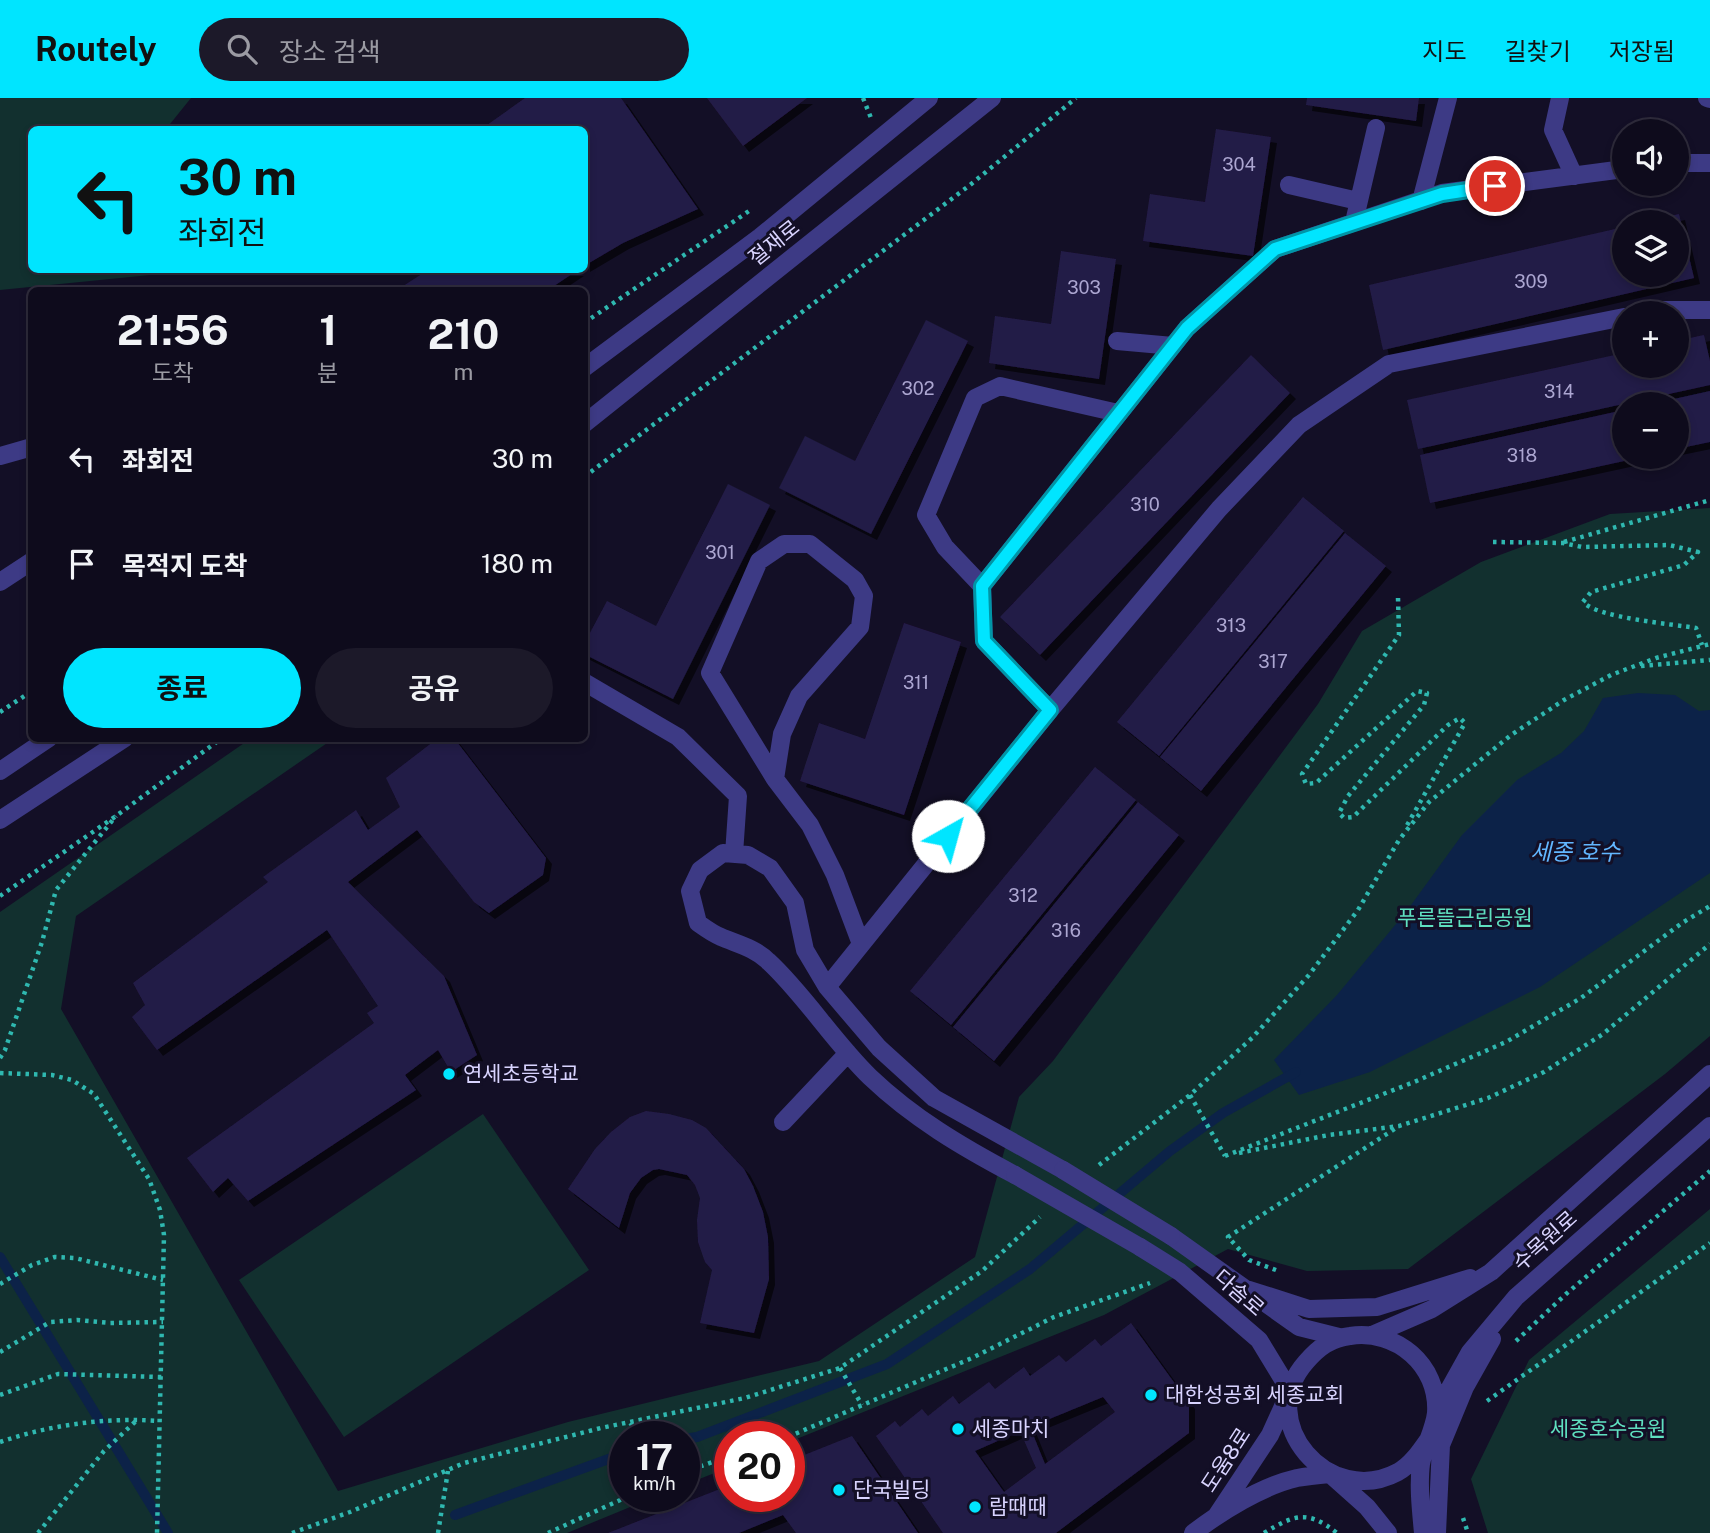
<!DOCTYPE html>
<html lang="ko">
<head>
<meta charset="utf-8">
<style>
	body { margin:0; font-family:"Public Sans","Noto Sans KR",sans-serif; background:#1c1929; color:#f1f3f6; height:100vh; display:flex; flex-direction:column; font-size:26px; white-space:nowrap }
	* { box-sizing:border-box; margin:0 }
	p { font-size:23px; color:#9b9ba3 }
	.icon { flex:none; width:38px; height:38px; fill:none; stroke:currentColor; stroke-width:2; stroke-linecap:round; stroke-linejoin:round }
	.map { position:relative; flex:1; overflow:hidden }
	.drawer { position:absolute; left:28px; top:189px; width:560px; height:455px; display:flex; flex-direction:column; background:#0e0b1c; border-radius:10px; box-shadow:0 4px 10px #0003,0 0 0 2px #2e2b3b }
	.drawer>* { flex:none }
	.hud { position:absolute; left:28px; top:28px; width:560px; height:147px; border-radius:10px; box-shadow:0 4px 10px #0003,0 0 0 2px #2e2b3b; background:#00e5ff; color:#111; overflow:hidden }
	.controls { position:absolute; left:1612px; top:21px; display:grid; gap:14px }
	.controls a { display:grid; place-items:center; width:77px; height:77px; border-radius:50%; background:#0e0b1c; box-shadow:0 4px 10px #0003,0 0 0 2px #2e2b3b; font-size:35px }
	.speed { position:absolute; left:609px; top:1323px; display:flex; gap:14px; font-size:35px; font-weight:700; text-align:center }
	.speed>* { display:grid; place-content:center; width:91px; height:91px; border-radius:50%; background:#0e0b1c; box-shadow:0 4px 10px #0003,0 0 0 2px #2e2b3b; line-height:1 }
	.speed small { font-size:18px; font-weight:400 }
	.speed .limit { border:10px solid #d22; background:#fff; color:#111 }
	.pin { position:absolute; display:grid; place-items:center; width:60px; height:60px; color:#fff; margin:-30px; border:4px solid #fff; border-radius:50%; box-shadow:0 2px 7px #0007 }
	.me { position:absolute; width:77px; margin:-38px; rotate:38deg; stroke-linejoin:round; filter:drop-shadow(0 0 5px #0008) }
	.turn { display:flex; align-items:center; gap:24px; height:147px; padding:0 35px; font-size:32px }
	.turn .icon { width:91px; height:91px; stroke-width:2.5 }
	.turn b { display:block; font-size:49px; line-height:60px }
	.eta { display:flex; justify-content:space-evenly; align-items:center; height:119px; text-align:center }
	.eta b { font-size:42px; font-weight:700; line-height:49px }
	.button { display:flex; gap:14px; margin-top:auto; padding:14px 35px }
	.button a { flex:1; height:80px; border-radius:42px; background:#00e5ff; color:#111; font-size:28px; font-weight:700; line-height:80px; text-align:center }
	.button a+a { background:#1c1929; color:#f1f3f6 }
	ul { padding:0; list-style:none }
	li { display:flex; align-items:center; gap:21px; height:105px; padding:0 35px }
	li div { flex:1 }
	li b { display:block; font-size:26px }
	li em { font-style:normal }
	header { display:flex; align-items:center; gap:42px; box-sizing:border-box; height:98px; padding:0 35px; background:#00e5ff; color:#111 }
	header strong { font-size:33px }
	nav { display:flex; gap:38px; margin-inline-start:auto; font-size:24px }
	.search { width:490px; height:63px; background:#1c1929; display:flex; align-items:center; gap:18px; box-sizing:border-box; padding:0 24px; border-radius:38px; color:#9b9ba3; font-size:26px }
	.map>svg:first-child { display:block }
</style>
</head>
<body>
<header>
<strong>Routely</strong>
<div class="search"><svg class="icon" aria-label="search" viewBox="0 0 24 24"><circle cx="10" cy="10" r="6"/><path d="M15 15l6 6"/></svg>장소 검색</div>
<nav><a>지도</a><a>길찾기</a><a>저장됨</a></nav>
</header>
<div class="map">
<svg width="1710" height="1435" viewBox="0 0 1710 1435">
	<defs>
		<filter id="shadow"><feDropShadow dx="6" dy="6" stdDeviation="0" flood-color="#0009"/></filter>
	</defs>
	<rect width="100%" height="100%" fill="#130f26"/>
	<path fill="#12302f" d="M0,0H191L166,31L32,32V172H200L0,192Z
		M1710,410V938L1665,976L1408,1171L1307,1173L1228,1151L1104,1217L789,1344V1339H730V1369L684,1387V1339H625V1398H657L567,1435H0V814L250,641H333L76,818L61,911L338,1393L568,1324L819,1263L975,1159L1019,999L1053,963L1318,606L1362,533L1481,464L1610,416Z
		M483,1016L589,1172L344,1339L239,1182Z
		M1710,1111V1435H1488L1471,1381L1529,1262Z"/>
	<path fill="#0c2248" d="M1638,595L1675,597L1699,613L1710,612V775L1540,889L1370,974L1299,997L1274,962L1337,897L1406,814L1462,737L1517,682L1561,655L1584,633L1603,600Z"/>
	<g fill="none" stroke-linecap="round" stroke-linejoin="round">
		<path stroke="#0c2248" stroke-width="10" d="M0,1159L168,1435
			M684,1341L697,1339L887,1266L1030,1171L1170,1053L1223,1015L1296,974
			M455,1417L625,1355"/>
	</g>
	<path fill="#241b47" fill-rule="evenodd" filter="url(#shadow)" d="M525,0H621L698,111L623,145L584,168V32H480Z
		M707,0H807L743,48Z
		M1307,0H1419L1416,23L1306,7Z
		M1216,31L1271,39L1253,158L1143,143L1150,96L1205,104Z
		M1679,116L1694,180L1383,252L1369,187L1624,129V177H1676V124L1648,123Z
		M1061,153L1116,161L1099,281L989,265L995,218L1051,226Z
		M428,172H578L548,192H397Z
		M926,222L968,243L871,436L779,390L805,338L855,363Z
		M1704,237L1710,263V287L1418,351L1407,302L1624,255V268H1676V243Z
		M1251,257L1290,295L1040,557L1000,519Z
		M1710,293V344L1676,351V306L1656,305Z
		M1624,312V359L1638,360L1430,405L1420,357Z
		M728,386L770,407L673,601L584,556V546L607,503L656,528Z
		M1303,399L1344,433L1159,658L1117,624Z
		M1345,435L1386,468L1201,693L1160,659Z
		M904,525L961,544L904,717L800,683L819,625L865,641Z
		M438,640H454L546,760L543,777L489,815L474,804L417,732L348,784L444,878L477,957L451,974L438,952L405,977L416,992L248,1103L228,1080L213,1094L187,1060L374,925L367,915L378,908L327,832L157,952L132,919L145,907L133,885L268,784L263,779L356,712L368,732L400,709L386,680Z
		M1095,669L1136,702L951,927L910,893Z
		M1138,704L1179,737L994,963L953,929Z
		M646,1013L669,1016L692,1022L706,1030L744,1071L753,1088L763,1114L768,1139L769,1181L754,1235L700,1225L712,1172L705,1164L698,1144L697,1122L700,1100L695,1087L687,1077L659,1071L653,1072L641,1080L630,1095L619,1130L568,1091L595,1051L611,1034L630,1019Z
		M1131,1225L1189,1305V1335L1056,1435H943L876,1338L895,1323L900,1329L922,1311L928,1318L953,1298L959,1306L989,1284L995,1291L1024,1269L1030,1278L1059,1257L1066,1264L1095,1241L1101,1248ZM1103,1299L1115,1314L1045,1366L1030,1329ZM1020,1333L1036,1370L1004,1394L975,1353Z
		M852,1338L918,1435H796L783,1417L739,1435H608L730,1387V1398H789V1363Z"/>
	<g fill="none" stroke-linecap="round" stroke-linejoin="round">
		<path stroke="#2fb8b0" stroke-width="4.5" stroke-dasharray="3.5 5" stroke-linecap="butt" d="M863,0L871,20
			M584,225L752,111
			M584,379L970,87L1076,0
			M1493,444L1563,445L1582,449L1669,447L1698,454L1684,467L1591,494L1583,504C1598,520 1672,526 1696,530L1702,547
			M1564,444L1710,402
			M1398,500L1399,537L1302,676L1306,686L1316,685L1417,593L1427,595L1424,607L1348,698L1339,715L1344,720L1353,719L1448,627L1460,620L1465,625L1406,729
			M1641,568L1710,562
			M0,614L32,593
			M0,798L116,718L222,640
			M0,960L5,952L42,844L56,792L116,718
			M0,975L52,977L72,982L94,996L149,1081L160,1112L164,1137L157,1435
			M1190,997L1225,1058
			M1239,1055L1329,1037L1399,1028L1488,1000L1544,974L1603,936L1710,846
			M1225,1058L1414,984L1506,944L1581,900L1682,825L1710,808
			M1099,1067L1190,997L1252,940L1309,877L1358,812L1399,742L1429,704L1511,637L1564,602L1611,577L1656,560L1710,546
			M1276,1172L1249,1162L1228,1139L1396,1030
			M0,1186L32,1167L55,1159L75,1160L163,1182
			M1516,1243L1566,1196L1710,1073
			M0,1254L50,1224L77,1222L110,1225L163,1224
			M840,1270L862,1307
			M0,1297L58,1276L162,1279
			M1487,1303L1710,1145
			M630,1325L645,1339
			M788,1339L972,1260L1054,1219L1150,1185
			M0,1344C49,1327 107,1319 159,1323
			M684,1374L730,1358
			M1463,1420L1468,1435
			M38,1435L104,1353L137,1322
			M292,1435L350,1414L464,1365L601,1330L745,1300L840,1270L982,1173L1040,1119
			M438,1435L448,1373
			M548,1435L629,1398
			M1264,1435C1294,1417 1307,1411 1337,1435"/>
		<path stroke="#3d3a85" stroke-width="18" d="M1560,0L1553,32L1574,78
			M1707,0L1710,1
			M1676,65H1710
			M1289,87L1358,103
			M1421,103L1448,0
			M1354,124L1376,30
			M1645,215L1661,212H1710
			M1117,243L1173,248
			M584,270L760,139L929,0
			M584,326L992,0
			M0,358L32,349
			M0,484L32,463
			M982,488L945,449L926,417L975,300L1000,288L1118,315
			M584,584L678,639L738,698L734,756
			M1050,612L984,543L982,488L1187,230L1275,151L1442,95L1624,71
			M0,673L49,640
			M775,681L710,575L759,463L784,446H810L855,482L864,498L860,529L799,598L782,636L775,681L810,727L835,777L861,846
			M0,722L125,640
			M827,889L1050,612L1219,411L1299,327L1389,266L1624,219
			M783,1024L848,955
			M1015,1077C962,1049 913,1020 870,979C833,943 804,896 768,863C755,850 737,846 721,839C713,836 705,830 698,825L690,793L700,772L723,755L748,757L770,770L795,805L805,852L827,889L879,950L934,1000L1063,1072
			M1171,1138L1299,1229L1339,1239
			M1140,1149L1180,1174L1259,1242L1290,1293L1270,1337L1217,1417
			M1240,1189L1309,1211L1377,1209L1470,1180
			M1372,1237L1432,1211L1491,1174L1710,976
			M1436,1315L1470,1254L1516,1199L1710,1028
			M1193,1435C1221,1414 1262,1388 1297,1380C1308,1378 1319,1377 1330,1376L1367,1409L1388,1435
			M1423,1435C1421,1413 1418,1388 1421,1366C1424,1349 1434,1332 1436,1315C1439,1267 1396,1231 1350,1238C1331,1240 1318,1250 1306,1264C1253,1324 1329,1411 1398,1374C1412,1366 1421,1352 1430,1339
			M1437,1435L1441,1347L1465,1289L1492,1241"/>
		<path stroke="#3d3a85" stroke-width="18" d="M1063,1072L1171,1138
			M1015,1077L1140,1149"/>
	</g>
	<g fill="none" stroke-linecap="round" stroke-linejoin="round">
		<g stroke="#0095a6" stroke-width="18">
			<path id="route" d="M948,738L1050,612L984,543L982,488L1187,230L1275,151L1442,96L1495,88"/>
		</g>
		<use href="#route" stroke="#00e5ff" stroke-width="12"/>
	</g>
	<g fill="#00e5ff" stroke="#130f26" stroke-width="2.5">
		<circle cx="449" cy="976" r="7"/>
		<circle cx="1151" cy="1297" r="7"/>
		<circle cx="958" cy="1331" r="7"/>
		<circle cx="839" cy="1392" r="7"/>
		<circle cx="975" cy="1409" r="7"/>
	</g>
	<g text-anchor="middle" stroke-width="6" stroke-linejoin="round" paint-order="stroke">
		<g font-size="18" fill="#aca6d1">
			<text x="1239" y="73">304</text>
			<text x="1531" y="190">309</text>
			<text x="1084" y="196">303</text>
			<text x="918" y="297">302</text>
			<text x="1559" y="300">314</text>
			<text x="1522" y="364">318</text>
			<text x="1145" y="413">310</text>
			<text x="720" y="461">301</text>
			<text x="1231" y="534">313</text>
			<text x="1273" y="570">317</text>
			<text x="916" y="591">311</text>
			<text x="1023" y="804">312</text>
			<text x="1066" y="839">316</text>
		</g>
		<g font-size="21" fill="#d9d4ff" stroke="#130f26">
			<text transform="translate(774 145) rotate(-39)" y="7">절재로</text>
			<text transform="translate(1545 1143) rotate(-42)" y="7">수목원로</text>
			<text transform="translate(1239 1195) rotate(41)" y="7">다솜로</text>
			<text transform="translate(1226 1362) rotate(-57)" y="7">도움8로</text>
		</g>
		<g font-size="21" fill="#5fe0c0" stroke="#130f26">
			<text x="1465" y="827">푸른뜰근린공원</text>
			<text x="1608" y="1338">세종호수공원</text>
		</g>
		<g font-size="21" fill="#d9d4ff" stroke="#130f26" text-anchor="start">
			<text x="463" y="983">연세초등학교</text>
			<text x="1165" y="1304">대한성공회 세종교회</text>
			<text x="972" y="1338">세종마치</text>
			<text x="853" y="1399">단국빌딩</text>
			<text x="989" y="1416">람때때</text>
		</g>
		<g font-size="23" font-style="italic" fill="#62b6ff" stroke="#130f26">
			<text x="1575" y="762">세종 호수</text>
		</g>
	</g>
</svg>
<div class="controls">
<a><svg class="icon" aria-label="sound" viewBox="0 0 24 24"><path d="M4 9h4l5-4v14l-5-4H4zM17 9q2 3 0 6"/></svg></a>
<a><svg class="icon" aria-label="layers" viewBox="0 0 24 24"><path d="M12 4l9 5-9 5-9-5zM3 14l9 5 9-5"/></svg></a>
<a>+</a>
<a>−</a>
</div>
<div class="speed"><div>17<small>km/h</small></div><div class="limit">20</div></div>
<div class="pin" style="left:1495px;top:88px;background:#d93025"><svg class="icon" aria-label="arrive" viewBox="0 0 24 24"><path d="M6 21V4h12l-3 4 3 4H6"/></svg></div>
<svg class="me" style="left:948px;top:738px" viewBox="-20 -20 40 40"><circle r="19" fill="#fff"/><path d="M0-13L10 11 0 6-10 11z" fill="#00e5ff"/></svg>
<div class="hud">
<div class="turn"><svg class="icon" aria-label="left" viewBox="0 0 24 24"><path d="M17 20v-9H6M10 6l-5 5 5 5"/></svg><div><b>30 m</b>좌회전</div></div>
</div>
<section class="drawer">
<div class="eta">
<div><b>21:56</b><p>도착</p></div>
<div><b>1</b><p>분</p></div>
<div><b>210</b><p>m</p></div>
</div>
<ul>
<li><svg class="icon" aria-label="left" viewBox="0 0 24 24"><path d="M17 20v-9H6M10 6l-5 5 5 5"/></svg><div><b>좌회전</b></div><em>30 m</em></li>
<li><svg class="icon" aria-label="arrive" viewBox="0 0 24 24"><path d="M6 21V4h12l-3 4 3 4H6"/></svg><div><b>목적지 도착</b></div><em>180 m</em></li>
</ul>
<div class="button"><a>종료</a><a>공유</a></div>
</section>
</div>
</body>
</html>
